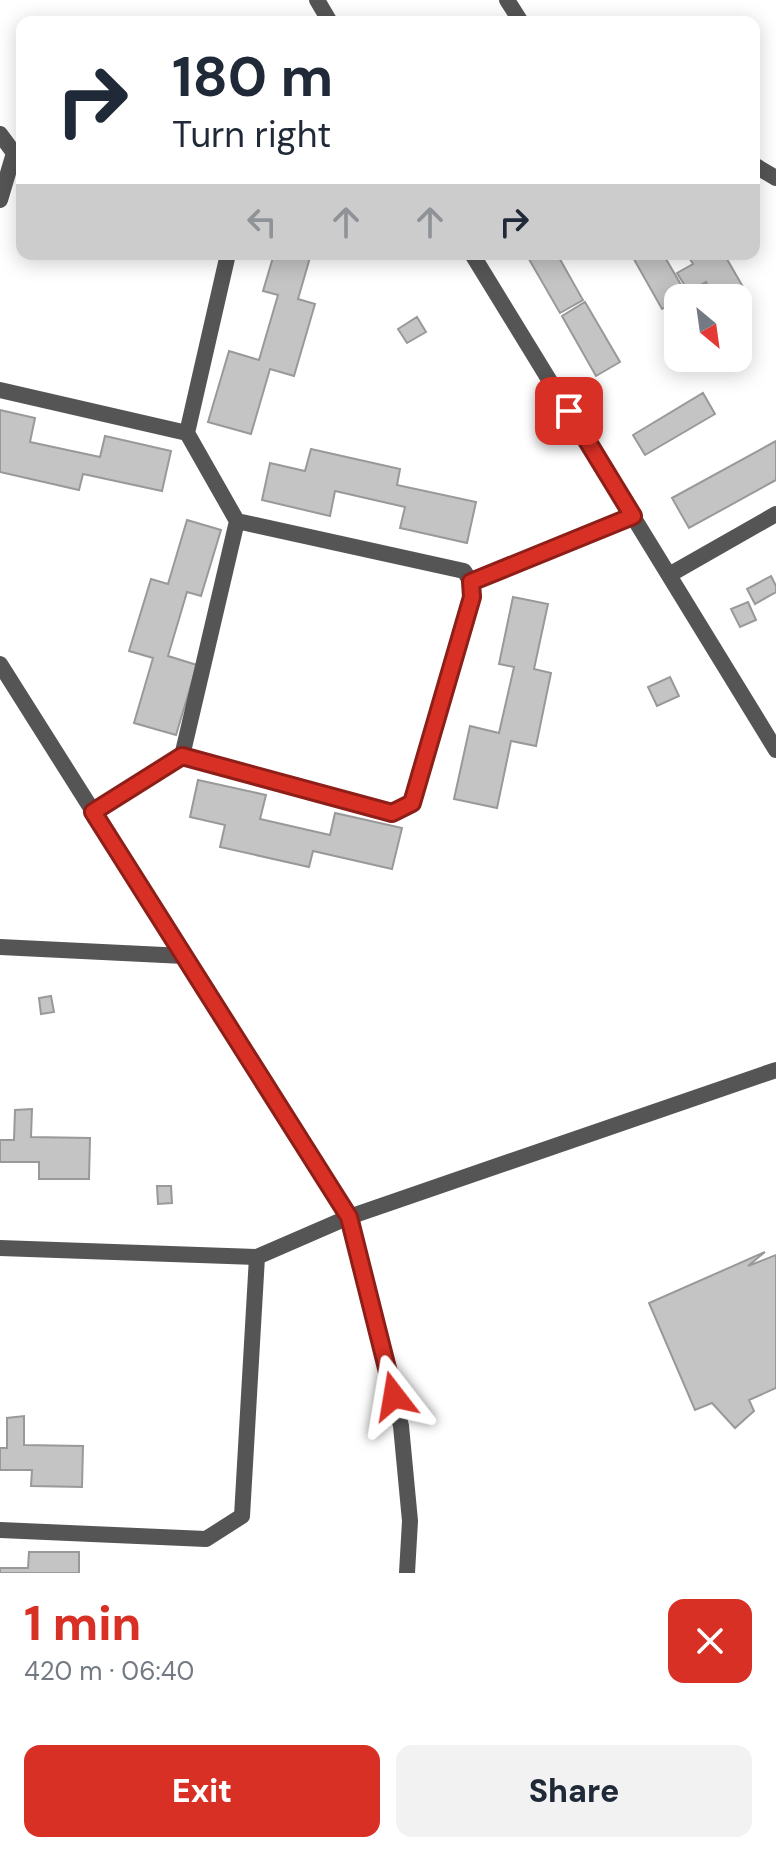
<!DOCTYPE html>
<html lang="en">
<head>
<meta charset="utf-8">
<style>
	body { margin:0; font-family:"DM Sans",sans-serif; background:#f2f2f3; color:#1f2937; height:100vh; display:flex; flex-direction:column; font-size:30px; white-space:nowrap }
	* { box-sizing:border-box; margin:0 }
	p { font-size:26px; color:#747a83 }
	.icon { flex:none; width:44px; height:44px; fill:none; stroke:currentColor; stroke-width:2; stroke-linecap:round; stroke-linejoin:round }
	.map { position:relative; height:1573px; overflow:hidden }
	.side { display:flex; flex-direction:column; background:#fff; flex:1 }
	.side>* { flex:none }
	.top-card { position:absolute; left:16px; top:16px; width:744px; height:244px; border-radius:16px; box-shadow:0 4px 20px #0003; background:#fff; color:#1f2937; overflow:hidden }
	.needle { width:52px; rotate:151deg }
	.buttons { position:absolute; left:664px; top:284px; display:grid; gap:16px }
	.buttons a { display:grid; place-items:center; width:88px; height:88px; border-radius:16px; background:#fff; box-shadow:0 4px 20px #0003; font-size:40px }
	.pin { position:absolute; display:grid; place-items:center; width:68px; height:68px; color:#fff; margin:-34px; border-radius:16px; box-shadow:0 4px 12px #0006 }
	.me { position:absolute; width:88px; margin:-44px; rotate:346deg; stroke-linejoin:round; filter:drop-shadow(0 0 6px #0008) }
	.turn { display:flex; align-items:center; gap:28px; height:168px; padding:0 24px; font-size:36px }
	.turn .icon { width:104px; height:104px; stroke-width:2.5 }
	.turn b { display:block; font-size:56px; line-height:68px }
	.lanes { display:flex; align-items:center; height:76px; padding:0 24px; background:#0003; justify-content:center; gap:40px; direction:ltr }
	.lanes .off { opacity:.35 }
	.round { display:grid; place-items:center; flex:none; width:84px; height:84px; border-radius:16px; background:#f2f2f3 }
	.head { display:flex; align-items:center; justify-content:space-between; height:136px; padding:0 24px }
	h1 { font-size:48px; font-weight:800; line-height:60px; color:#d93025 }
	.action { display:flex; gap:16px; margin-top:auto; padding:16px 24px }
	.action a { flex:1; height:92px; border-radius:16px; background:#d93025; color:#fff; font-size:32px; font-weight:800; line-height:92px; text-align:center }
	.action a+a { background:#f2f2f3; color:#1f2937 }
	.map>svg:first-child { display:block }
</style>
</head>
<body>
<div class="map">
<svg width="776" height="1573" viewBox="0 0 776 1573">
	<rect width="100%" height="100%" fill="#fff"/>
	<path fill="#c4c4c4" stroke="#999" stroke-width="2" d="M274,254H311L298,299L315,304L294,376L270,369L251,434L208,422L229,351L259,360L278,295L263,291Z
		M526,254H557L583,300L560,313Z
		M631,254H663L687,295L662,309Z
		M687,254H724L750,299L738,305V298H715L706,282L689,292L677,273L693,264Z
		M585,302L620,362L596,376L562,316Z
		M417,317L426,332L407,343L398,329Z
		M703,393L715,414L645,455L633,435Z
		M0,410L35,418L30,442L100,457L105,436L171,451L162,491L83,474L79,490L0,472Z
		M776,441V480L689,528L672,498Z
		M311,449L400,469L397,485L476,502L467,543L400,528L405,507L335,491L330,516L262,500L270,463L305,471Z
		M187,520L221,530L201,596L187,592L168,656L197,665L176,735L134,723L153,658L129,651L151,579L168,584Z
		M771,576L776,586V592L755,604L747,589Z
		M513,597L548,604L534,669L551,673L536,746L511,741L497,808L454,799L470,726L499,733L514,667L499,664Z
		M748,602L756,620L740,627L731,609Z
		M670,677L679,696L657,706L648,687Z
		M198,780L266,795L260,819L330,835L335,813L402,828L392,869L313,851L309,867L220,847L225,825L190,817Z
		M51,996L54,1012L41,1014L39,998Z
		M32,1109L31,1137L90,1138L89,1179H39V1162H0V1140H14L15,1110Z
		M157,1186H171L172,1203L158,1204Z
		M765,1252L748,1266L776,1255V1388L749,1400L754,1411L735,1428L712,1403L695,1410L649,1303Z
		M24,1416V1445L83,1446L82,1487L31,1486L32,1470H0V1448H7V1418Z
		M29,1552H79V1573H0V1568H28Z"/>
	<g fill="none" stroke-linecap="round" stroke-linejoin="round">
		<path stroke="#555" stroke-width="16" d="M317,0L330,22
			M507,0L521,22
			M0,134L14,153
			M754,165L776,178
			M0,200L14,153L22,150
			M472,254L776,750
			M0,390L187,433L237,521L464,571L471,582L472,597L412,803L392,813L182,756L93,812
			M187,433L228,254
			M669,575L776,514
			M471,582L633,516
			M0,664L349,1217L257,1257L0,1248
			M182,756L237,521
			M0,947L184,956
			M0,1530L206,1539L242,1516L257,1257
			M407,1573L410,1521L401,1426L349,1217L776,1070"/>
	</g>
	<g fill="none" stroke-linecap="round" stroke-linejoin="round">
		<g stroke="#8d1f18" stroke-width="20">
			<path id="route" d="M394,1396L349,1217L93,812L182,756L392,813L412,803L472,597L471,582L633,516L569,411"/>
		</g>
		<use href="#route" stroke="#d93025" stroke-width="14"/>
	</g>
</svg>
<div class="buttons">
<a><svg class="needle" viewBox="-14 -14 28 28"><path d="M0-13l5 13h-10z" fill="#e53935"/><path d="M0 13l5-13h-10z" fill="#747a83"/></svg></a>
</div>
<div class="pin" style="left:569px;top:411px;background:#d93025"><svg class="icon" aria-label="arrive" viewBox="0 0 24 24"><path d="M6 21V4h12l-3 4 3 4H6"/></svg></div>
<svg class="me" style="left:394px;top:1396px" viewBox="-20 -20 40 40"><path d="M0-17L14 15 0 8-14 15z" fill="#d93025" stroke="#fff" stroke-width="4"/></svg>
<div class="top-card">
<div class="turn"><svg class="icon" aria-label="right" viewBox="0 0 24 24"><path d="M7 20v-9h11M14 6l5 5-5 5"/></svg><div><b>180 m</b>Turn right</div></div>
<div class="lanes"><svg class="icon off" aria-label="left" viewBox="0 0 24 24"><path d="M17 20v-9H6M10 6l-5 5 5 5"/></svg><svg class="icon off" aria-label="ahead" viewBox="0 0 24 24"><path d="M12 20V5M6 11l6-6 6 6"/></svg><svg class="icon off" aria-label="ahead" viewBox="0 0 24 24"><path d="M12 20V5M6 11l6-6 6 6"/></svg><svg class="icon" aria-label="right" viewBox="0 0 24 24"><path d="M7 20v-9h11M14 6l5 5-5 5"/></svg></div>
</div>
</div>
<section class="side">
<div class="head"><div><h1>1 min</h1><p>420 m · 06:40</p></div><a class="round" style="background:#d93025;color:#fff"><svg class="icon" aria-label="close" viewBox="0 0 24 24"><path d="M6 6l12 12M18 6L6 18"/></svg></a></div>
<div class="action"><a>Exit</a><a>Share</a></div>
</section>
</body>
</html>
